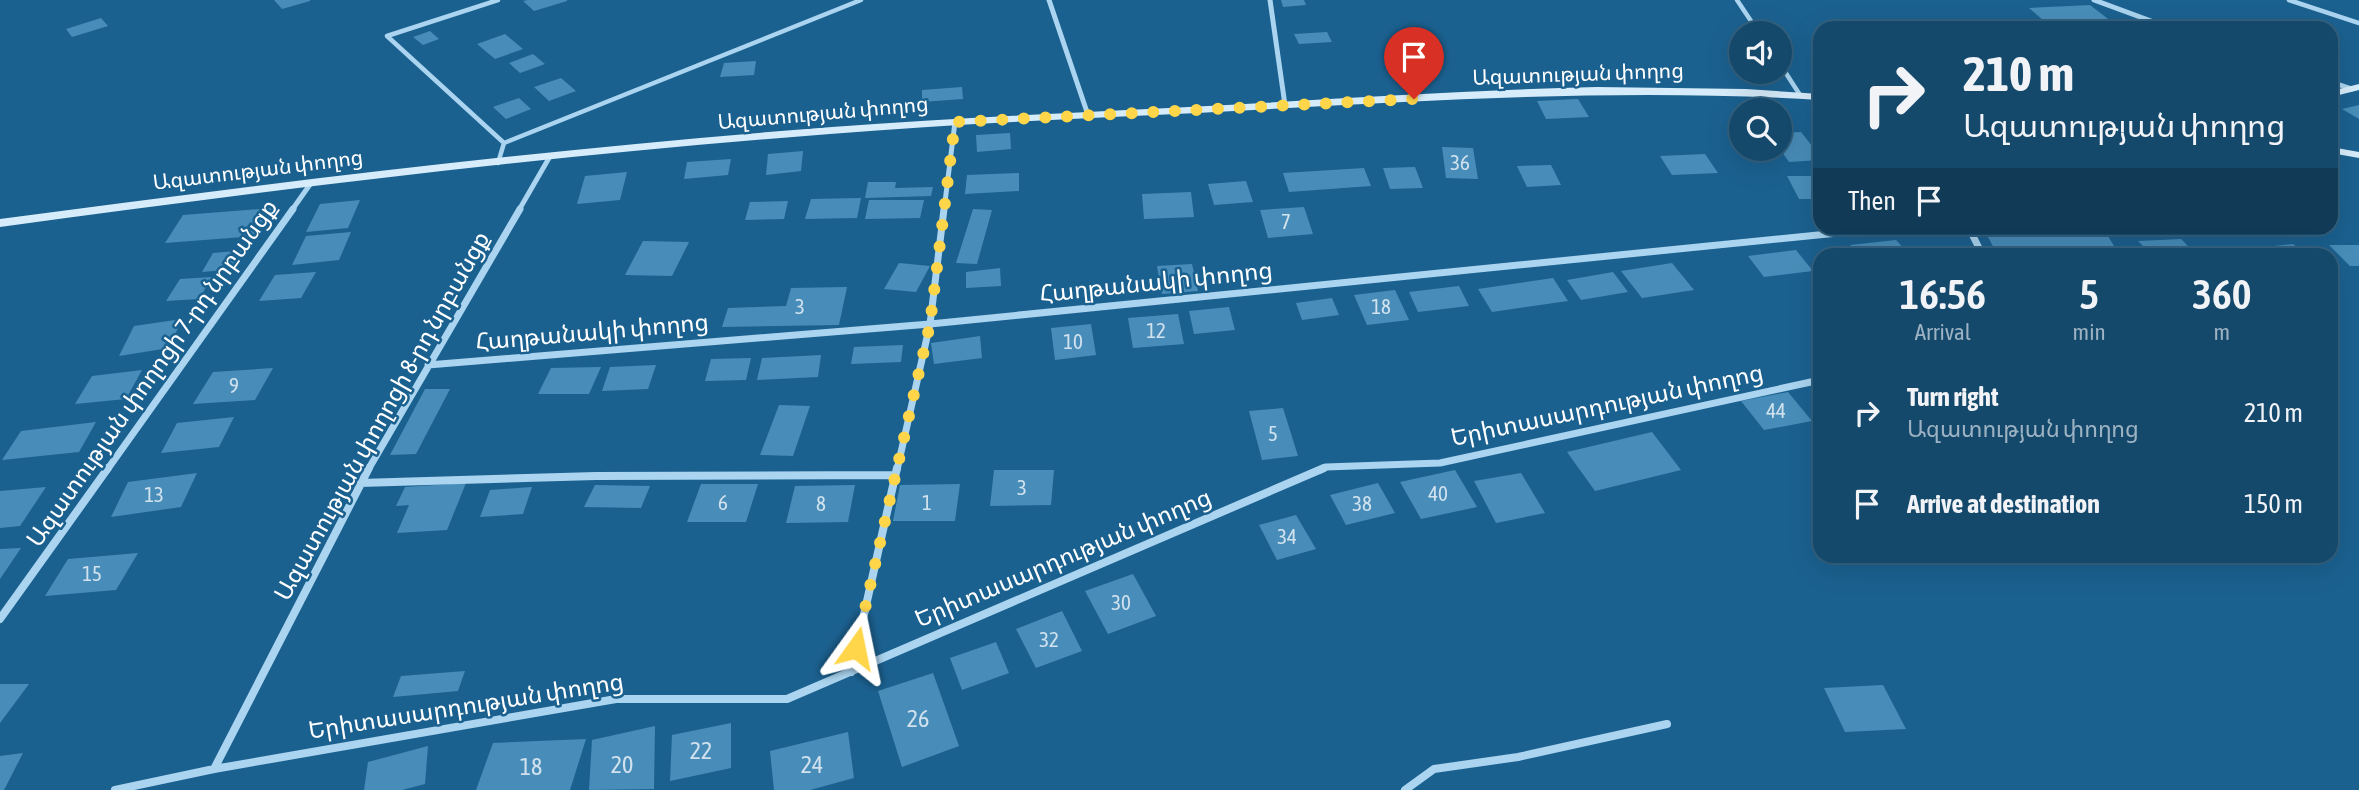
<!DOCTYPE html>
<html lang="en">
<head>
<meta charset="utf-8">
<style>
	body { margin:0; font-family:"Asap Condensed","Noto Sans Armenian",sans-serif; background:#1d5072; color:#f1f3f6; height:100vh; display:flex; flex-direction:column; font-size:26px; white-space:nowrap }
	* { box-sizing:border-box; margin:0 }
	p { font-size:23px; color:#9db2c2 }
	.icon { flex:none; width:38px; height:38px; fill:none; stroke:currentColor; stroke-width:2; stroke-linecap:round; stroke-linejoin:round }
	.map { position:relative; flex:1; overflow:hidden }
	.panel { position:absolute; left:1813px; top:248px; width:525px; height:315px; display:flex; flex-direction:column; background:#14496c; border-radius:21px; box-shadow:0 7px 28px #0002,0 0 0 2px #33617f }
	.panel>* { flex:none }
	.banner { position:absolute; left:1813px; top:21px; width:525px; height:214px; border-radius:21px; box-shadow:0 7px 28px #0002,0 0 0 2px #33617f; background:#14496c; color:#f1f3f6; overflow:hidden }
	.fabs { position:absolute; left:1729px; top:21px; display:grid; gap:14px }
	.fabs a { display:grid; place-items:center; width:63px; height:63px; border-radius:50%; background:#14496c; box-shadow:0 7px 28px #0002,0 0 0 2px #33617f; font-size:35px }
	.pin { position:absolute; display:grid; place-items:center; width:60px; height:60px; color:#fff; margin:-72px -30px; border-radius:50% 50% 50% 0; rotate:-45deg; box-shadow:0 0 7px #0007 }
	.pin .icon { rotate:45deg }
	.me { position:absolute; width:77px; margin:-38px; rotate:12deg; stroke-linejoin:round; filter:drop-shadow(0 0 5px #0008) }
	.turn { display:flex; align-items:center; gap:24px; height:147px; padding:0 35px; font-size:32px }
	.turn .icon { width:91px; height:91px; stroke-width:2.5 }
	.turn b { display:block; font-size:49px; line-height:60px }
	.then { display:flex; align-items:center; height:66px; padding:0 35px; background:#0003; gap:14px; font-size:26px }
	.eta { display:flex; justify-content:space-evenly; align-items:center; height:119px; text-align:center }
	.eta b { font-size:42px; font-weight:600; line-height:49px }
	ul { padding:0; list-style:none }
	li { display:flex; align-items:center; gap:21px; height:91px; padding:0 35px }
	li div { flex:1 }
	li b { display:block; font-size:26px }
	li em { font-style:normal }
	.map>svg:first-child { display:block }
</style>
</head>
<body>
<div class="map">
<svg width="2359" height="790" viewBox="0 0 2359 790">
	<rect width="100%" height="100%" fill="#1b6190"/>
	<path fill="#488db9" d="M274,0H310V1L282,9Z
		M528,0H567V1L534,11L523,1Z
		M1281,0H1304L1306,5L1283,7Z
		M2090,5L2120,28H2052L2029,8Z
		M101,18L108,26L72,37L66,29Z
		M430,31L439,39L423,45L413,37Z
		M1327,32L1332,42L1299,44L1294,34Z
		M505,34L523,49L495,59L477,44Z
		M533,54L545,64L520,73L509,63Z
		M756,61L754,75L720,77L724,63Z
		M561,78L576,91L549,101L534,87Z
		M962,87L963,99L922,102V90Z
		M519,98L531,109L506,119L493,107Z
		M1578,99L1589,117L1546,119L1537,101Z
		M2359,105V119L2342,109Z
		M1801,132L1820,156V160L1789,162L1780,149V133Z
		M1010,133L1011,149L977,152L976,135Z
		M1442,147L1473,148L1478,179L1446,178Z
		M803,151L801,171L766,175L768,154Z
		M1705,154L1718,173L1672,175L1660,156Z
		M731,159L728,175L684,179L687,162Z
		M1551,165L1561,185L1527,187L1517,166Z
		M1415,167L1423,188L1390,189L1383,168Z
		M1364,168L1371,186L1289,192L1283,173Z
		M627,172L620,200L577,204L585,176Z
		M1019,173V191L965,194L967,175Z
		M1787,176H1820V199H1799Z
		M1246,181L1253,202L1214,205L1208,184Z
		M868,182H896L895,188L933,187L931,196L865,198Z
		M1191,192L1194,217L1144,219L1142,194Z
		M861,198L857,218L805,219L811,199Z
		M360,200L348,228L306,232L320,204Z
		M869,200H924L920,218L865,219Z
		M788,201L784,219L745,220L750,202Z
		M1304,207L1313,234L1268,238L1260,210Z
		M273,208L257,236L165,243L183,215Z
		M973,209L992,210L977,264L956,263Z
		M1983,228L2108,236L2120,256L1995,250Z
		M351,232L339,260L292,265L306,236Z
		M2181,239L2198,256H2153L2138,241Z
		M1896,240L1911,256H1859L1850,245Z
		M643,241L689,242L672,276L625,275Z
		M2293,244L2309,256H2263L2254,248Z
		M2329,245H2359V266H2350Z
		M246,250L236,269L202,272L213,253Z
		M1796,250L1813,271L1764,277L1748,256Z
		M899,263L930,266L916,292L884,289Z
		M1672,263L1694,290L1642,298L1621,271Z
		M1192,264L1198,291L1162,294L1157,266Z
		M1000,268L1001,286L966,288V272Z
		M316,272L301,298L259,301L275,275Z
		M1613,272L1628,292L1581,300L1567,280Z
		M212,277L199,299L166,301L180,279Z
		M1553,278L1568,301L1492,312L1478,289Z
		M1459,286L1469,306L1418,312L1409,292Z
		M847,287L839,325L722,327L728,308L786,306L791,288Z
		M1395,290L1409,320L1367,325L1354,295Z
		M1332,298L1339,315L1302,320L1296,303Z
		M1229,307L1235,330L1194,334L1189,311Z
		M1178,314L1184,344L1133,348L1128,318Z
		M182,319L169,348L119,356L134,326Z
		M1091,324L1096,355L1055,360L1051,328Z
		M980,336L982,358L934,364L931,343Z
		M903,345L901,362L851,364L854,347Z
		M821,355L818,377L757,380L762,358Z
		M751,358L746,380L705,381L711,359Z
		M656,365L648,389L602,391L610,367Z
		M601,367L589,394H538L551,368Z
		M273,368L255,400L193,404L213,372Z
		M142,370L126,399L75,404L92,376Z
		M425,389H450L416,454L390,455Z
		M1788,392L1812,421L1764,430L1741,401Z
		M779,405L810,406L793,456L760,455Z
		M1283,408L1298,456L1262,460L1249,411Z
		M234,417L219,447L161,453L177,423Z
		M96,422L79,452L2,460L21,431Z
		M1652,432L1681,470L1595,491L1567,452Z
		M994,470H1054L1051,505L990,506Z
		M1455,470L1477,507L1421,519L1400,482Z
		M197,473L181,507L111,517L128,482Z
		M1521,473L1545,513L1496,523L1474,481Z
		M466,483L447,530L397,533L409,505L396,506L405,487Z
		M1378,483L1395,513L1346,525L1330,495Z
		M701,484H758L746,522H687Z
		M960,484L955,521H893L900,485Z
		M595,485L650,486L641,508L584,507Z
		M855,485L848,522L786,523L795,486Z
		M46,487L20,526L0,528V491Z
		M532,487L523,514L480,517L490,490Z
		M1296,515L1316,549L1277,560L1259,525Z
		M21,548L0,579V549Z
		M138,553L116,590L45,596L68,559Z
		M1133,574L1156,616L1108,634L1085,591Z
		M1062,611L1082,651L1036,668L1016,629Z
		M996,642L1009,673L962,690L950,658Z
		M465,671L458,691L393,697L401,676Z
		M933,673L959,746L902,767L878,691Z
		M0,684H29L0,723Z
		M1883,685L1906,729L1845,732L1824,688Z
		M731,723V768L670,781L672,735Z
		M655,726L654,789L589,790L592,740Z
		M848,732L854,778L810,790H774L770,751Z
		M586,739L570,790H476L493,743Z
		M428,746L425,784L402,790H364L368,762Z
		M23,753L4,790H0V756Z"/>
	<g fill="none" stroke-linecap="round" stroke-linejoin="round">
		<path stroke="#aad4ef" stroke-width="4.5" d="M498,0L387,36L504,143
			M1737,0L1759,33
			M2289,0L2359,23
			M1780,64L1800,95
			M498,163L504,143L861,0"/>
		<path stroke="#aad4ef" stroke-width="5" d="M1049,0L1088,115
			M1270,0L1285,105
			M2094,0L2170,28
			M2331,82L2352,89
			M292,210L311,183
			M519,210L549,158
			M944,210L955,122"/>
		<path stroke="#aad4ef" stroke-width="7" d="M1969,228L1983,256
			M428,365L930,324L1888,228
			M107,470L293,209
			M368,470L520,209
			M897,470L930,324L944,209
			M1320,470L1326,467L1440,463L1820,380"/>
		<path stroke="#aad4ef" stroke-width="8" d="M360,483L596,476L893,475
			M0,619L108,468
			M851,672L897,468
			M214,769L369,468
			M115,790L214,769L616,699H787L1324,468
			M1405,790L1434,769L1518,757L1667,724"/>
		<path fill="#d7ecfa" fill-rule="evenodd" d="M2359,84V90L2331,97V91Z
			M1597,87L1746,89L1820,94V100C1612,87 1405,102 1197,113C1074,119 952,124 830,134C552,155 276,189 0,227V219C277,182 554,148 832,127C964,117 1095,112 1227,105C1350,98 1473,90 1597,87Z
			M2331,147L2359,152V158L2331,153Z"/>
	</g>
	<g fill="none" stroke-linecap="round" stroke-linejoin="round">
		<path stroke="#ffd54a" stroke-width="12" stroke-dasharray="0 21.6" d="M856,648L930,324L955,122L1414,99"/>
	</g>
	<g text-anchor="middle" stroke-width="5" stroke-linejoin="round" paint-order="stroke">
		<g font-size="21" fill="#fff" stroke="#1b6190">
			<text transform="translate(1578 74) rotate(-2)" y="7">Ազատության փողոց</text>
			<text transform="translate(823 113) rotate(-5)" y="7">Ազատության փողոց</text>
			<text transform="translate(258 170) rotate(-7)" y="7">Ազատության փողոց</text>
		</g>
		<g font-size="21" fill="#d1e2ee">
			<text x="1460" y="170">36</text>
			<text x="1286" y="229">7</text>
			<text x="800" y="314">3</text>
			<text x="1381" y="314">18</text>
			<text x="1156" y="338">12</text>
			<text x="1073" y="349">10</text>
			<text x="234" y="393">9</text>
			<text x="1776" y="418">44</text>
			<text x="1273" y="441">5</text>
			<text x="1022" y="495">3</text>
			<text x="1438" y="501">40</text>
			<text x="154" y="502">13</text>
			<text x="723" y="510">6</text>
			<text x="927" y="510">1</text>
			<text x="821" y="511">8</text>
			<text x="1362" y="511">38</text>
			<text x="1287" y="544">34</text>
			<text x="92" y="581">15</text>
			<text x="1121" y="610">30</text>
			<text x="1049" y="647">32</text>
		</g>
		<g font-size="24" fill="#fff" stroke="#1b6190">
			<text transform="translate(1156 282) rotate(-6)" y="8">Հաղթանակի փողոց</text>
			<text transform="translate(592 332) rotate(-5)" y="8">Հաղթանակի փողոց</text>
			<text transform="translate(152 373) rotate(-55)" y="8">Ազատության փողոցի 7-րդ նրբանցք</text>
			<text transform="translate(1607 405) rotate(-12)" y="8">Երիտասարդության փողոց</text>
			<text transform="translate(382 416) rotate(-61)" y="8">Ազատության փողոցի 8-րդ նրբանցք</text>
			<text transform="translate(1063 558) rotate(-23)" y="8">Երիտասարդության փողոց</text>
			<text transform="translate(466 706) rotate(-9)" y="8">Երիտասարդության փողոց</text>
		</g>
		<g font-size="24" fill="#d1e2ee">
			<text x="918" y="727">26</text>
			<text x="701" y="759">22</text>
			<text x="622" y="773">20</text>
			<text x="812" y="773">24</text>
			<text x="531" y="775">18</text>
		</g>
	</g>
</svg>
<div class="fabs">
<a><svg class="icon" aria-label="sound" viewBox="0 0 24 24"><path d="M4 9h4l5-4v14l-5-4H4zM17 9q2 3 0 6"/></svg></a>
<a><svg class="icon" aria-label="search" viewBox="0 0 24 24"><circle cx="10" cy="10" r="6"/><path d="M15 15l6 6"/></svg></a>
</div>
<div class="pin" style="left:1414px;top:99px;background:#d93025"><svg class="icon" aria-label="arrive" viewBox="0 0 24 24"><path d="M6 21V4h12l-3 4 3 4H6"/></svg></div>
<svg class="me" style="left:856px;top:648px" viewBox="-20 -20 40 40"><path d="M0-17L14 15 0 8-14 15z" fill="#ffd54a" stroke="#fff" stroke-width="4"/></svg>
<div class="banner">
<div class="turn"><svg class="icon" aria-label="right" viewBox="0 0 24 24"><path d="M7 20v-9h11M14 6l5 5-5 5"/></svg><div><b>210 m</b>Ազատության փողոց</div></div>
<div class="then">Then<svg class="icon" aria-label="arrive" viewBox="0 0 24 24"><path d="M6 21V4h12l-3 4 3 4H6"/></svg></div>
</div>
<section class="panel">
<div class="eta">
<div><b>16:56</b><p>Arrival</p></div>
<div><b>5</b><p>min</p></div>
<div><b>360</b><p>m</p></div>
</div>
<ul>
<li><svg class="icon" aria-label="right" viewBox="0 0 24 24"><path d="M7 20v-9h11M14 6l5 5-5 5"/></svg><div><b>Turn right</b><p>Ազատության փողոց</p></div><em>210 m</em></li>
<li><svg class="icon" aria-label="arrive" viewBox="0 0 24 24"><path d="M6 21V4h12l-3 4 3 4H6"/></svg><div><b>Arrive at destination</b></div><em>150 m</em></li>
</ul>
</section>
</div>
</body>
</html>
